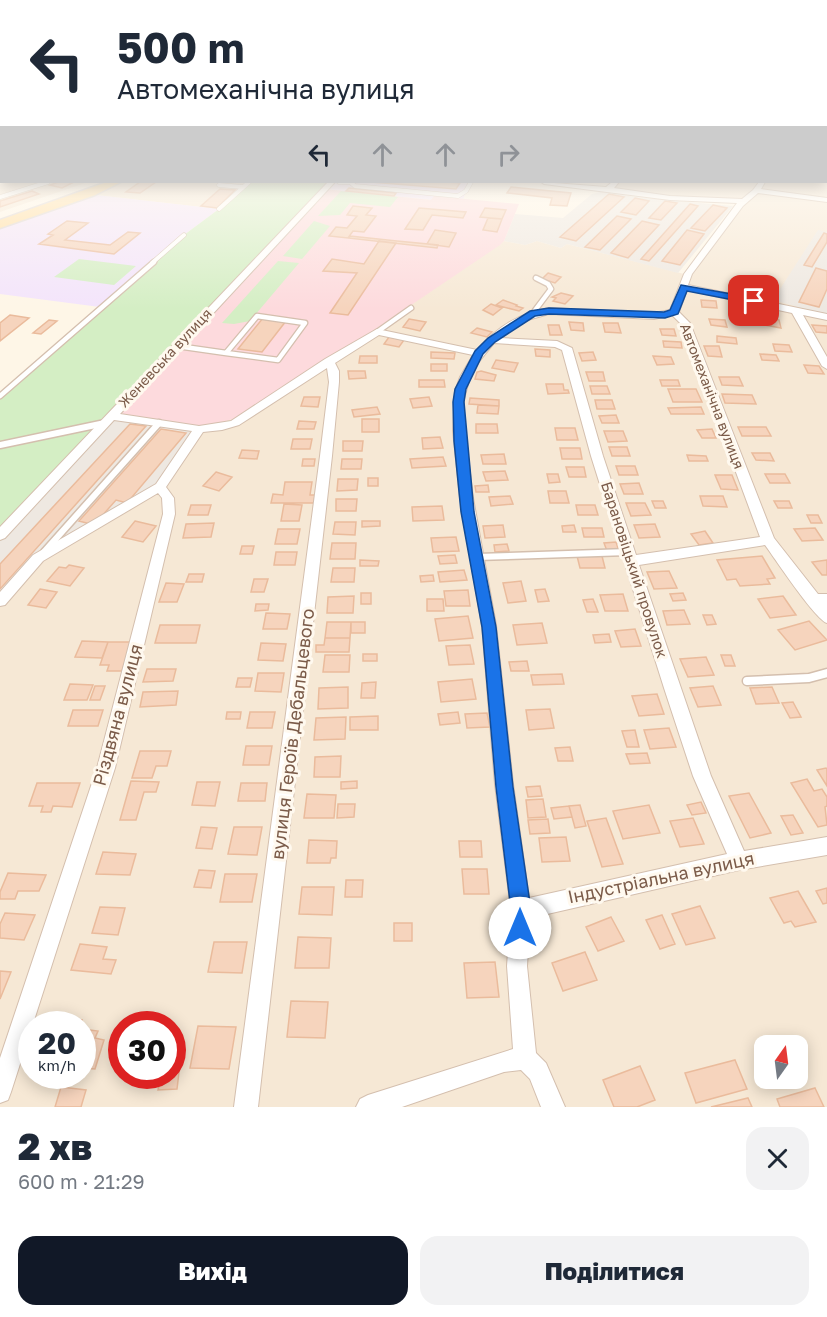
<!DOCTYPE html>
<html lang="uk">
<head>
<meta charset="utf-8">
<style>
	body { margin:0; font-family:"Golos Text",sans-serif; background:#f2f2f3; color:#1f2937; height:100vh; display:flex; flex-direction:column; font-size:22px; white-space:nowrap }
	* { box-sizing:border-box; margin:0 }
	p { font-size:20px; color:#747a83 }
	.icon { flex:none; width:33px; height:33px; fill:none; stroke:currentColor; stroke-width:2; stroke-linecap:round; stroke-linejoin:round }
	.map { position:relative; height:1107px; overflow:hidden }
	.details { display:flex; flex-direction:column; background:#fff; flex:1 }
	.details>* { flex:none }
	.top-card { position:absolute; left:0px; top:0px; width:828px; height:183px; box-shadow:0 3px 15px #0003; background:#fff; color:#1f2937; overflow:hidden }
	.needle { width:39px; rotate:14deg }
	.tools { position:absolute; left:754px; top:1035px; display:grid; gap:12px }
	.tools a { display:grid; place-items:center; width:54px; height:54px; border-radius:12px; background:#fff; box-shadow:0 3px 15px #0003; font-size:30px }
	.speed { position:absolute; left:18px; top:1011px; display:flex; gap:12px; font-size:30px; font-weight:700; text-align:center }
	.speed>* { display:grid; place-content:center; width:78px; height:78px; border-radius:50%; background:#fff; box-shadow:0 3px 15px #0003; line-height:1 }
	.speed small { font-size:15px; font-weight:400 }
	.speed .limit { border:9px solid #d22; background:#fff; color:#111 }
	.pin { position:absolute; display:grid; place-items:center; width:51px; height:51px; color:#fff; margin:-26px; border-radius:12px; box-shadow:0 3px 9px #0006 }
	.me { position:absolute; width:66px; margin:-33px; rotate:0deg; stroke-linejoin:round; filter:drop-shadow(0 0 4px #0008) }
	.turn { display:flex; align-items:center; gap:21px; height:126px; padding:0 18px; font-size:27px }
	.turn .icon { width:78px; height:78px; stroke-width:2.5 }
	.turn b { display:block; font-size:42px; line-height:51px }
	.lanes { display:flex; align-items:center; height:57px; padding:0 18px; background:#0003; justify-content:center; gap:30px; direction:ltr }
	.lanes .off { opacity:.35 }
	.round { display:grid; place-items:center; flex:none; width:63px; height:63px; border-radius:18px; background:#f2f2f3 }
	.overview { display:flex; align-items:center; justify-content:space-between; height:102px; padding:0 18px }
	h1 { font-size:36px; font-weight:800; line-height:45px }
	.primary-button { display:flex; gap:12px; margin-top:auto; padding:12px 18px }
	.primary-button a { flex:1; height:69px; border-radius:18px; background:#111827; color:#fff; font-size:24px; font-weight:800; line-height:69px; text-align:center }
	.primary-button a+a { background:#f2f2f3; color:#1f2937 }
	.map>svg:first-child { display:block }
</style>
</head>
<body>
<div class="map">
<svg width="827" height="1107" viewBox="0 0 827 1107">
	<rect width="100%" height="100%" fill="#fef6e7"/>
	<path fill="#f6e8d5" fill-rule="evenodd" d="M827,154V1107H0V601L38,558L199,429L315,370L504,241L525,245L537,241L561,248L567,244L688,275L742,202H725L608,189L616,182H826ZM32,1024H82V1076H32ZM122,1024H172V1076H122ZM765,1046H798V1078H765Z
		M6,182H88L0,212V184Z
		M120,182H249L219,209L96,195Z"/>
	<path fill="#eee8e1" d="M604,191L634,197L733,206L678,273L567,244L561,248L537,241L525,245L504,241L515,214L563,218L592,194Z
		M818,230L827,232V315L773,300Z
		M111,416L199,429L160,487L38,558L0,601V535Z"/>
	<path fill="#f3e4fb" d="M331,182H471L463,199L435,196L432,200L324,189Z
		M96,195L219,209L184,235L100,307L0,294V227Z"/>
	<path fill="#fddadd" d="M324,189L431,200L434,196L519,204L504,241L500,245L315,370L236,418L199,429L111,416Z"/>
	<path fill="#d4eec4" d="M249,182H331L0,535V396L184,235L219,209Z
		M341,191L398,197L390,207L350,203L340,215L318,216Z
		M314,221L330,226L302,259L283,256Z
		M79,259L136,266L114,285L54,277Z
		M278,261L299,263L250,321L234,324L222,323Z"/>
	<path fill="#f6d4bd" stroke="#eabb9c" stroke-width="1.5" d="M58,182H74L62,188L50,185Z
		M140,182H156L140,193L126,192Z
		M371,182H448L460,183L456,189Z
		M511,187L571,193L567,206L550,205L552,198L507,193Z
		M349,188L396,193L394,196L346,191Z
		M220,189L235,190L217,208L201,206Z
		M32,191L39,194L0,207V201Z
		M609,194L624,197L576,241L560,237Z
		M635,198L649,201L636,215L621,212Z
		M665,201L677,203L661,220L649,218Z
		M690,204L698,206L649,261L641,259Z
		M713,205L727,208L705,231L691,228Z
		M353,206L372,208L366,215L376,216L364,232L353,231L348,238L329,236L336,227L347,228L357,216L347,215Z
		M419,208L466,212L463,218L432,215L423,230L405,229Z
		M485,208L506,210L502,219L480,217Z
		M617,216L631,219L600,250L585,247Z
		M488,218L502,219L497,232L483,230Z
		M67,221L88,223L65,240L110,245L128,232L140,233L114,254L39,244L53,235L48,234Z
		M642,221L659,225L628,258L611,253Z
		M435,230L456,233L449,247L427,244Z
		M687,230L704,234L680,265L662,261Z
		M824,233L827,234V242L812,267L804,265Z
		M350,236L397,241L438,245L437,248L348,238Z
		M379,241L396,243L348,315L330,313L357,273L323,271L332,259L364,264Z
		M816,268L827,271V289L819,307L799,302Z
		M548,273L561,277L555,283L542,279Z
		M561,293L573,296L565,304L553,301L556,298L552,297Z
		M503,300L517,305L516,306L523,308L519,311L496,305Z
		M701,300L716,301L717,308L702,307Z
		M491,304L502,308L493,315L483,310Z
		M10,315L29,318L0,341V323Z
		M263,318L286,321L262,352L238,349Z
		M409,319L426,322L420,331L403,327Z
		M709,319L725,320L727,327L711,325Z
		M764,319L779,320L781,328L765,325Z
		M49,320L57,321L41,334L33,333Z
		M569,322L583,323L584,331L571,330Z
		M603,323H618L621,333L605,332Z
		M548,325H559L562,335H550Z
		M812,325L827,326V333L816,332Z
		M477,328L492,332L487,337L471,333Z
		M660,329H674L676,336L662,335Z
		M717,336L736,338L737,344L717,342Z
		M389,337L404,340L399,347L384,344Z
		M663,341L681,342L682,348L664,347Z
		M773,344L789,345L792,352L775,351Z
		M704,346H719L722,357L708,356Z
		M535,349L550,350V357L536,356Z
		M431,352L455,353L454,359L431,358Z
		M593,352L596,360L582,361L579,353Z
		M760,354L776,355L779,361L762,360Z
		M360,356H377V363H359Z
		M653,356L671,357L674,364L657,365Z
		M496,360L518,363L514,372L492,368Z
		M431,364H447V371H431Z
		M804,365L819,366L824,374L808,373Z
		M348,371H365L366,378L349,379Z
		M481,371L496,375L494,381L475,379L477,372Z
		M586,372H603L605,381H589Z
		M719,377H739L743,386L722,385Z
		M419,380H444L445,387H419Z
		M660,380H678L680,386H662Z
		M546,384H563L564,390H568L569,393L548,394Z
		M590,386H607L610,394H592Z
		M668,389H696L702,402H673Z
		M722,394L752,395L756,404L725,403Z
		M304,397H320L318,407L301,406Z
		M429,397L432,406L413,408L410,399Z
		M470,398L499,400V406L469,404Z
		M595,400H612L615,409H597Z
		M478,405L499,406L498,414L477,413Z
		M377,407L380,414L354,417L352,410Z
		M701,407L704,414H671L668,408Z
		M616,415L619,423H602L599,416Z
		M362,419H379V432H362Z
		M299,421L316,422L314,429H297Z
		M130,424L146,426L0,589V564Z
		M476,424H497L498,433H476Z
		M738,427H766L771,436H742Z
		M555,428H575L578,440H557Z
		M161,429L186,433L127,503L116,500L94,525L79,521Z
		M712,429L716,438H702L697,430Z
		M604,431H623L627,441L608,442Z
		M440,437L443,448L423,449L422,438Z
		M293,439H312L310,449H291Z
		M343,441H363L362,451H343Z
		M609,447H627L630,456H612Z
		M560,448H580L582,459H562Z
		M242,450L259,451L257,459L239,458Z
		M752,453H770L774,461L756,460Z
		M504,454L506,464H483L481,455Z
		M687,455L706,456L708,461H689Z
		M443,457L446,466L412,468L410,459Z
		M303,459H315L314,466H302Z
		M342,459H362L361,469H341Z
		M616,466H635L638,475H619Z
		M566,467H584L586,477H569Z
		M505,471L508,480L486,481L483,472Z
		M216,472L232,477L219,491L203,486Z
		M547,474H558L560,482L549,483Z
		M765,474H785L790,483H770Z
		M715,475H732L738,490L721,489Z
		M368,478H378V486H368Z
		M338,479H358L357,490L337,491Z
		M285,482H312L310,495H315L314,503H271L273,494L283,495Z
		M639,483L643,494H624L620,484Z
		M488,485L489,492H476L475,486Z
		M548,491H566L569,503H550Z
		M510,496L513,504L491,506L489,497Z
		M700,496H723L727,507L703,506Z
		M336,499H357L356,511H336Z
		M652,501H663L666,508H655Z
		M774,501H789L792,508H778Z
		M626,503H645L651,515L631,516Z
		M284,504L302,505L299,521H281Z
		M191,505H211L208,515H188Z
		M576,505H595L598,515H578Z
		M442,506L444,520L413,521L412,507Z
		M807,515H818L822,523H811Z
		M135,521L156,526L143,542L122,537Z
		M362,521H380V526L362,527Z
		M335,522H356L355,535L333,534Z
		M214,523L211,537L183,538L186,524Z
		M655,524L660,537L639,538L634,525Z
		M503,525L505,537L485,538L483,526Z
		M574,525L576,532H563L562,526Z
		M582,528H602L604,537H584Z
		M815,528L823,540L802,541L794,529Z
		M278,529H300L297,544H275Z
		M705,531L713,543L699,545L691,534Z
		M456,537L459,551L433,552L431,538Z
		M616,542L619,551H607L604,543Z
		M332,543H356L355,559H330Z
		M507,544L509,551L495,552L494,545Z
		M242,546H254L252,554H240Z
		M276,552H297L295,565H274Z
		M455,555L457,563L440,564L438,556Z
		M577,556H602L605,568H580Z
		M762,556L775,578L767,579L770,584L740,586L736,579L727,580L717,560Z
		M360,560L379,561L378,566H360Z
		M827,560V575H822L812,562Z
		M69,565L84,568L70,586L47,581L59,567L66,568Z
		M333,568H355L354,582H331Z
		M464,570L467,580L440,582L438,572Z
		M669,571L677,588L654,589L647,572Z
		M189,574H204L202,582H186Z
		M433,575L434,581L421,582L420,576Z
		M254,579H268L264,592H251Z
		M521,581L526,601L508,603L503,583Z
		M166,583L184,584L177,602H159Z
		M40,589L57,592L46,608L28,605Z
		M545,589L549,601L538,602L535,590Z
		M468,590L470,606H446L444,591Z
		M361,593H371V604H361Z
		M683,593L686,600L673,601L670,594Z
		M623,594L628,611H605L600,595Z
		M354,596L353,613H327L328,597Z
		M783,596L796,615L770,618L758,599Z
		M427,599H443L444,611H427Z
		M593,599L598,612H587L583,600Z
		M256,604H269L268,610L255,611Z
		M684,610L690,624L667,625L663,611Z
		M266,613L290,614L287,629H263Z
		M703,615H712L716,624L707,625Z
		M468,616L473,638L439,641L435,619Z
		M809,621L827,640L795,650L778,630Z
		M327,622H351L350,638H325Z
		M351,622H365V633H351Z
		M542,623L547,643L517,645L513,625Z
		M160,625H200L196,643H155Z
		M635,629L641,646L621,647L615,631Z
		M609,634L611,642L595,643L593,635Z
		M325,638H350L349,652H316V645H324Z
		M82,641L108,642L102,658L75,657Z
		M108,642H132L122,671H107L109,665H100Z
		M261,643L286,644L283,661L258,660Z
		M470,645L474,664L449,665L446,646Z
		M363,654H377V661H363Z
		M325,655H350L349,672H323Z
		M721,655H731L735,666H725Z
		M706,657L714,675L688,677L680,659Z
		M527,661L529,671H511L509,662Z
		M147,669H176L173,681L143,682Z
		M258,673H284L281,692L255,691Z
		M562,674L564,684L533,685L531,675Z
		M238,678H252L250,687H236Z
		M472,679L476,699L441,702L438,682Z
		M376,682L375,698H361L362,683Z
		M70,684L93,685L87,700H64Z
		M95,686H105L100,700H90Z
		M713,686L721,705L698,707L690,688Z
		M348,687V708L318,709L319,688Z
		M772,687L779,703L756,704L750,688Z
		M178,691L176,705L140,707L143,692Z
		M657,694L664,714L639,716L632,696Z
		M793,702L801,717L790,718L782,703Z
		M550,709L554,728L529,730L526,710Z
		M73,710H103L98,726H68Z
		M227,712H241L240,719H226Z
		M250,712H275L272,728H247Z
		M458,712L460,723L440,725L438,714Z
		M487,713L490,727L467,728L465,714Z
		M378,716V730H350V717Z
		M346,717L345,739L314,740L316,718Z
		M669,728L676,747L650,749L644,730Z
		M635,730L639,747H627L622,731Z
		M246,746H272L269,765H243Z
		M570,747L573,761H558L555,748Z
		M140,751H171L167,766H156L152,778H132Z
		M647,753L650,763L630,764L626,754Z
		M341,756L340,777H314L315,757Z
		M826,768L827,769V786L817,770Z
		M807,779L814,791L822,789L827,797V806L825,807L827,825L818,827L791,783Z
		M131,781L159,782L156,792H144L136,820H120Z
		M357,781V788L341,789V782Z
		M197,782H220L215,806L192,805Z
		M37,783H80L72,807L53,806L51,812H41L43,806H29Z
		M241,783H267L265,801H238Z
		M540,786L542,796L528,797L526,787Z
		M749,793L771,833L750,838L729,796Z
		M307,794L336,795L334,818H304Z
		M543,799L546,817L528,818L526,800Z
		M701,802L706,813L692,815L687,805Z
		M338,804H355L354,817L337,818Z
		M580,805L586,826L575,828L569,806Z
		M649,805L660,833L623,839L613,811Z
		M569,806L572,817L554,819L551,808Z
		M793,815L803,833L791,835L781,816Z
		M606,818L623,864L602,867L587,821Z
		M693,818L704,844L680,847L670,821Z
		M548,819L550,833L530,834L528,820Z
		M201,827L217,828L212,849L196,848Z
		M234,827H262L257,855L228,854Z
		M566,837L570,861L542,862L539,838Z
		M309,840L337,841L336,858H331L330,863H307Z
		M459,841H481L482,857H460Z
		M103,852L136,854L130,875L96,874Z
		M462,869H487L489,894H464Z
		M199,870L215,871L211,888L194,887Z
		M8,873L46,875L39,891H18L15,899H0V892Z
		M225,874H257L252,902H220Z
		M346,880H363L362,897H345Z
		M302,887H334L332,915L299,914Z
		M827,888V903L823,904L816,891Z
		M798,891L816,922L795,927L791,921L784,923L770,898Z
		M700,906L715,938L686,945L672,914Z
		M100,907L125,908L118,935L92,933Z
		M5,913L35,915L24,940L0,938V924Z
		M662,915L675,944L660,949L646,920Z
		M611,917L624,941L598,951L586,927Z
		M394,923H412V941H394Z
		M298,937L331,938L329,968H295Z
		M214,942H247L242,973L208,972Z
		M80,944L107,947L103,959L116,960L111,974L71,970Z
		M585,952L597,980L563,991L552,963Z
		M495,962L499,997L467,998L464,963Z
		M0,971L11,972L0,999Z
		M291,1001L328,1002L325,1038L287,1037Z
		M46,1016L82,1020L80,1024H42Z
		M198,1026L236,1027L229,1069L190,1068Z
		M82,1029L98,1031L95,1038L104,1040L95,1069L82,1068Z
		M735,1060L747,1089L696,1103L685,1073Z
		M640,1066L655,1100L637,1107H614L603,1080Z
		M179,1072L177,1089L158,1090L161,1076H172V1073Z
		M61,1087L86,1090L81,1107H55Z
		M815,1088L824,1107H780L777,1099Z
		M748,1098L752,1107H711Z"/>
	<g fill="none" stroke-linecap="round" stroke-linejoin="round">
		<g stroke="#d4bfae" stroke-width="5">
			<path id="lane-far3" d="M339,182H350L355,186L458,196L466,191L471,182
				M219,185L243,187
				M0,197L48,182
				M219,209L249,182
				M152,263L184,235"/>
		</g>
		<g stroke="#d4bfae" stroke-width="7">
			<path id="lane-far2" d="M533,313L551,289L548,284L536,278
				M257,316L305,323L278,360L226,353Z
				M377,332L411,308
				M177,346L226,353
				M0,396L154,262"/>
		</g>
		<g stroke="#d4bfae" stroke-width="9">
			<path id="lane-far1" d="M0,445L105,423
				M44,552L159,423
				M477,557L628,552"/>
		</g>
		<g stroke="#d4bfae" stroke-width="11">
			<path id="lane" d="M747,681L809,678L827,673"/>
		</g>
		<g stroke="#d4bfae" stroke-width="2">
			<path id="street" d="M826,167H827V171H826Z
				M328,182H335L120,414L199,426L231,421L325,359L377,329L477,350C497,327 519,313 549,308L654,313L670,310L684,274L737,203L670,200L544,184L541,182L606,187L612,182H619L614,188L670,196L742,199L753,190L759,182H765L761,189L827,198V202L758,193L743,206L692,274L688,285L827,314V320L803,315L827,357V369L822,366L792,313L687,290L679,312L690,323L774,538L818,594H827V623C815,619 776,560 765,545L639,565L711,776L744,851L827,837V855L739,870L530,918L527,966L536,1053L546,1063L565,1107H541L530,1079L521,1070L504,1072L402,1107H356L360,1099L368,1095L513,1049L507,966L511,910L495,784L482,625L460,498L453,431L455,391L460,377L473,355L379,335L335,363L339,371V382L332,456L258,1107H234L320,456L329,382L327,368L239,425L222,430L203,432L166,487L174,498L175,514L115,768L11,1092L8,1100L0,1103V1058L97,768L163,514L162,498L158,493L43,561L5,605L0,606V592L33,555L156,484L192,431L114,420L5,538L0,540V527ZM549,314L654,319L672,315L681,324L760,537L636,555L603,456L572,348L557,341L500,338L524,321ZM494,343L555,347L562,350L591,456L664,688L693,776L727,854L529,898L513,784L496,625L473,498L464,423V399L470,377L477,364Z"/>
		</g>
		<g stroke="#ddd4d0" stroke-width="3">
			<path id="primary" d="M107,182H121L95,195L0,228V220Z"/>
		</g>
		<use href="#lane-far3" stroke="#fff" stroke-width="4"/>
		<use href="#lane-far2" stroke="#fff" stroke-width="4.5"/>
		<use href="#lane-far1" stroke="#fff" stroke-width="6"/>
		<use href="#lane" stroke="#fff" stroke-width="8"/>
		<use href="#street" fill="#fff" fill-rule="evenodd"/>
		<use href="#primary" fill="#ffdc9d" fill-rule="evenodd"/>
	</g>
	<linearGradient id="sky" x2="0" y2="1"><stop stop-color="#95c6e9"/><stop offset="0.5" stop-color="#fffbf4"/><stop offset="1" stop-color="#fffbf4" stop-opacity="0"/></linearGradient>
	<rect width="827" height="309" fill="url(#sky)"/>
	<path fill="#1a73e8" stroke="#114b97" stroke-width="1.5" d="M681,285L754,298L758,301L754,304L687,291L678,314L665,318L549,314L535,316L495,342L483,354L466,389L464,402L474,512L496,627L513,787L531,910L527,936L520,939L512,936L509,928L511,910L496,787L482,627L461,512L454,441L453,402L455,389L475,351L488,338L530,311L549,308L664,312L670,310Z"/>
	<g text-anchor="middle" stroke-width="6" stroke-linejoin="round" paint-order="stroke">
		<g font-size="14" fill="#7b5b49" stroke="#fff9ef">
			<text transform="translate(165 358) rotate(-47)" y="5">Женевська вулиця</text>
			<text transform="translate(712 396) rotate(69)" y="5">Автомеханічна вулиця</text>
		</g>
		<g font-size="15" fill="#7b5b49" stroke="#fff9ef">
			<text transform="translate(634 570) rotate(72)" y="5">Барановіцький провулок</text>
		</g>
		<g font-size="18" fill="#7b5b49" stroke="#fff9ef">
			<text transform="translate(118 715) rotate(-75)" y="6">Різдвяна вулиця</text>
			<text transform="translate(293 734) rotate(-83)" y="6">вулиця Героїв Дебальцевого</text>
			<text transform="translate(661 878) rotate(-12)" y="6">Індустріальна вулиця</text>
		</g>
	</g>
</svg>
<div class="tools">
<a><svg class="needle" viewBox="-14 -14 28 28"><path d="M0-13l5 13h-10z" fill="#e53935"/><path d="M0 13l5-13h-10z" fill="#747a83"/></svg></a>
</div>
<div class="speed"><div>20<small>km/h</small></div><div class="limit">30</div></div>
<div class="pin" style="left:754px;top:301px;background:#d93025"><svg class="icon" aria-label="arrive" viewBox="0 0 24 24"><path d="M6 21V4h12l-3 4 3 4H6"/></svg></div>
<svg class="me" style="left:520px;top:928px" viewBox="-20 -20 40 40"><circle r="19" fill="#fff"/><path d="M0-13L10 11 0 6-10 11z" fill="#1a73e8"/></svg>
<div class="top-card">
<div class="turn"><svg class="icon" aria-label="left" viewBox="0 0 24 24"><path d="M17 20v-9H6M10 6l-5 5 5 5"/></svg><div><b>500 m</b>Автомеханічна вулиця</div></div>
<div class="lanes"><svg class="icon" aria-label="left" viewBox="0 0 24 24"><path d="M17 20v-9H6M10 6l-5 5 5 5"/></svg><svg class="icon off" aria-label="ahead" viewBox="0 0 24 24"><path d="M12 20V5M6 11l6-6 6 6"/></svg><svg class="icon off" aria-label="ahead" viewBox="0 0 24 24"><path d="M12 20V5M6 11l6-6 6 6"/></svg><svg class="icon off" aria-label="right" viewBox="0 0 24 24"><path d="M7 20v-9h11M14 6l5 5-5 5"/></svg></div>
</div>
</div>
<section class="details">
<div class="overview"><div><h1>2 хв</h1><p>600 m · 21:29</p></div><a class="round"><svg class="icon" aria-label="close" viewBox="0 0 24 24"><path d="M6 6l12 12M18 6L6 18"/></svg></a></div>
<div class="primary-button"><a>Вихід</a><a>Поділитися</a></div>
</section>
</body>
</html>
